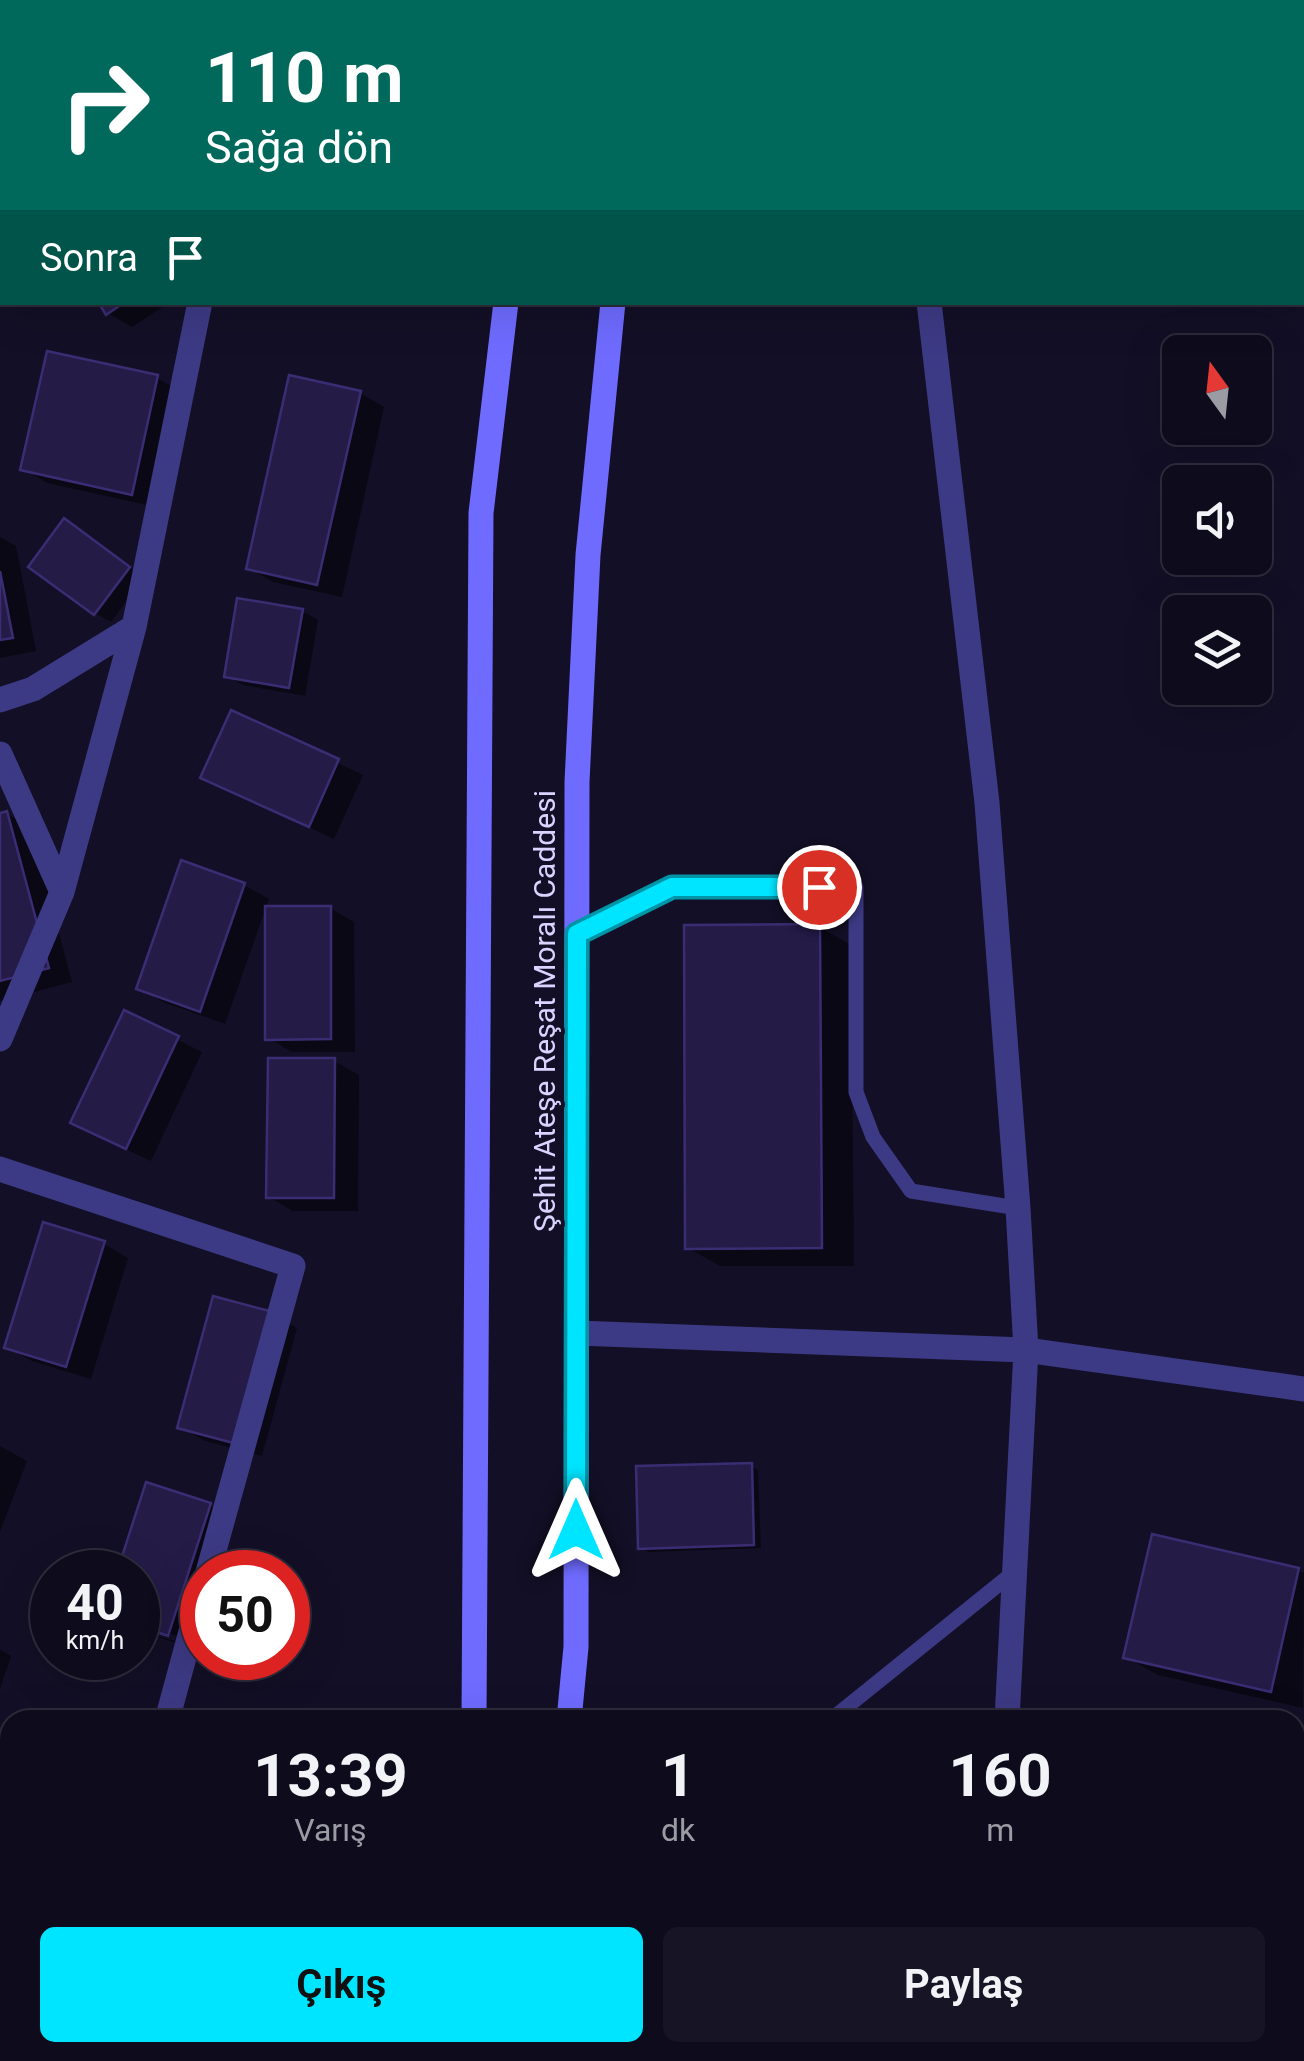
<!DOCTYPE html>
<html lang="tr">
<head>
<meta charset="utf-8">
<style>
	body { margin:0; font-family:Roboto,sans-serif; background:#171425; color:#f1f3f6; height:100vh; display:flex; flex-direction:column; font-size:38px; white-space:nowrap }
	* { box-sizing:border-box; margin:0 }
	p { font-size:32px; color:#9b9ba3 }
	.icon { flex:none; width:55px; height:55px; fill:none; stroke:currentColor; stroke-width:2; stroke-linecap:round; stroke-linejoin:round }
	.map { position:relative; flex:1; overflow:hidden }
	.drawer { position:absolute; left:0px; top:1710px; width:1305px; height:352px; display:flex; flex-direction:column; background:#0e0b1c; border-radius:30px 30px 0 0; box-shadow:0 10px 40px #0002,0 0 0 2px #2e2b3b }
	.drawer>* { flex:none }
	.top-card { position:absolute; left:0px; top:0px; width:1305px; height:305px; box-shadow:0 10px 40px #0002,0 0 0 2px #2e2b3b; background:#00695c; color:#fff; overflow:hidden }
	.needle { width:65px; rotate:345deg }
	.buttons { position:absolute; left:1162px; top:335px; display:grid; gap:20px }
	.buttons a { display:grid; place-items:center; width:110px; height:110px; border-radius:15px; background:#0e0b1c; box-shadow:0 10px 40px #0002,0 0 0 2px #2e2b3b; font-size:50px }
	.speed { position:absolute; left:30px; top:1550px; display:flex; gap:20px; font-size:50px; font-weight:700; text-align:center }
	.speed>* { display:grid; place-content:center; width:130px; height:130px; border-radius:50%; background:#0e0b1c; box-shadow:0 10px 40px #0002,0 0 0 2px #2e2b3b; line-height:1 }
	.speed small { font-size:25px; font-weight:400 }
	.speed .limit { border:15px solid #d22; background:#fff; color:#111 }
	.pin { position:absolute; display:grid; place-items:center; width:85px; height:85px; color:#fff; margin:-42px; border:5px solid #fff; border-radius:50%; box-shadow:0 2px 10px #0007 }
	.me { position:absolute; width:110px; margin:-55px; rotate:0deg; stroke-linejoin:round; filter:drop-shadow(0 0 8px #0008) }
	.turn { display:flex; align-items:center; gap:35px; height:210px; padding:0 40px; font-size:45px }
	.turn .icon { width:130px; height:130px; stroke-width:2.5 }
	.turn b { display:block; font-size:70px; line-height:85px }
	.then { display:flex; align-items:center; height:95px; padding:0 40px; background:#0003; gap:20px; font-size:38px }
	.eta { display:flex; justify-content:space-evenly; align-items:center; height:170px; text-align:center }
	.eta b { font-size:60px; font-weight:700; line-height:70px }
	.action { display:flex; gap:20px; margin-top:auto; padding:20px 40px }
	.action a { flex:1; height:115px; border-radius:15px; background:#00e5ff; color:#111; font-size:40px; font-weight:700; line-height:115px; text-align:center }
	.action a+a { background:#171425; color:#f1f3f6 }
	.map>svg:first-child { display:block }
</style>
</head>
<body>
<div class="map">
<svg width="1304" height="2061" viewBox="0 0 1304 2061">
	<rect width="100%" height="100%" fill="#130f26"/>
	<path fill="#0007" d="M0,0L55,2H2V108Z
		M96,0H170L168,2Z
		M101,302H170L132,327L108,313Z
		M157,378L182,392L156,507L47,483L23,468Z
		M360,393L384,407L342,597L273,582L249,568Z
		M81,531L144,578L111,622L95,613Z
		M0,537L16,546L36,651L0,658Z
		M302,611L318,620L305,696L243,685L226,675Z
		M232,713L363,775L334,839L203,777Z
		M7,814L31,828L72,982L0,1001V815Z
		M182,864L244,885L269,899L225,1024L163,1002L139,988Z
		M330,908L354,922L355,1052H292L268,1038Z
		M819,927L851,945L854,1266H720L688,1248Z
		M125,1014L202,1052L151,1161L98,1136Z
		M334,1061L359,1075L358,1211H293L269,1197Z
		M104,1244L128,1258L91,1379L32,1361L7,1347Z
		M272,1314L297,1328L262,1456L205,1441L180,1427Z
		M0,1446L27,1461L0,1532Z
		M751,1466L758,1470L761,1548L648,1552L641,1547Z
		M147,1485L210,1505L235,1520L202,1572L193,1648L138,1631L179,1642L181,1637L138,1624V1572H119Z
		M1298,1570L1304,1573L1303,1708L1158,1675L1126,1657Z
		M0,1650L11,1656L0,1689Z
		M1047,2052H1264L1263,2061H1045Z"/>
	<path fill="#241b47" stroke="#3b2d73" stroke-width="2.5" d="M0,0L35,2H2L0,98Z
		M98,302H125L106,315Z
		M47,351L158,375L132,495L20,470Z
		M289,375L361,391L317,585L246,569Z
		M64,518L130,567L94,615L28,567Z
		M0,571L13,638L0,640Z
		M237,598L303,609L289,688L224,677Z
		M231,710L339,759L309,827L200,778Z
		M7,811L49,968L0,981V813Z
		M181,860L245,883L200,1012L136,989Z
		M265,906H331V1039L265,1040Z
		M820,924L822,1248L685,1249L684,925Z
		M124,1010L179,1036L126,1149L70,1123Z
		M268,1058H335L334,1198H266Z
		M43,1222L105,1241L66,1367L4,1348Z
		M213,1296L273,1312L237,1444L177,1428Z
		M752,1463L754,1545L638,1549L636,1466Z
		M146,1482L211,1503L168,1636L138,1626V1572H117Z
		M1152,1534L1299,1568L1271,1692L1123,1658Z
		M1304,1977V2052L1295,2049V2005Z
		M1044,2052H1229L1227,2061H1043Z"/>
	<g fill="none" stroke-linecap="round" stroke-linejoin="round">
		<path stroke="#3d3a85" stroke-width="15" d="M577,934L672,887H856V1092L873,1137L911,1191L1018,1208
			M762,1720L833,1718L1014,1572
			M75,2061L76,2052"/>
		<path stroke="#3d3a85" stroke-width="25" d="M895,0L896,2
			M193,2L196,0
			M261,2L262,0
			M0,137L2,135
			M929,302L987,803L1018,1208L1026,1350L1007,1720
			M0,700L33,689L134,627
			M0,754L62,892
			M0,1039L62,892L134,627L200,302
			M0,1169L293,1266L208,1572
			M577,1333L1026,1350L1304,1389
			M167,1720L202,1591
			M0,1999L10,2003
			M638,2061L643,2052
			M947,2061L948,2052"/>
		<path stroke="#6f6bff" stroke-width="25" d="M541,2V0
			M661,2V0
			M474,1720L481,513L506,302
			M569,1720L576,1647L577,782L588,555L613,302
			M397,2061L400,2052
			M510,2061L512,2052"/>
	</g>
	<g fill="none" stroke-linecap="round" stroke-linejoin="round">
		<g stroke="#0095a6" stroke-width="25">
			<path id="route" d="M576,1530L577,934L672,887H819"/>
		</g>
		<use href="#route" stroke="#00e5ff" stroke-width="18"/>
	</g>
	<g text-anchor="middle" stroke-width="8" stroke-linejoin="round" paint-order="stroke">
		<g font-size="30" fill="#d9d4ff" stroke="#130f26">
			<text transform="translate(545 1011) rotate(-90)" y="10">Şehit Ateşe Reşat Moralı Caddesi</text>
		</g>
	</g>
</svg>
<div class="buttons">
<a><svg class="needle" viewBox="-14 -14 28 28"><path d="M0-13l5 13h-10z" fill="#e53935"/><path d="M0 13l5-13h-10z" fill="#9b9ba3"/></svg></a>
<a><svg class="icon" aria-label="sound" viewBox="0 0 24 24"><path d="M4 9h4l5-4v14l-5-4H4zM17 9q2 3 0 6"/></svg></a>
<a><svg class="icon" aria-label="layers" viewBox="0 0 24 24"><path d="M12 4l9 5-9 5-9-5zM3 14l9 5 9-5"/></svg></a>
</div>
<div class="speed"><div>40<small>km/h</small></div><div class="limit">50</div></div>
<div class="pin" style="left:819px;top:887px;background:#d93025"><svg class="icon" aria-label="arrive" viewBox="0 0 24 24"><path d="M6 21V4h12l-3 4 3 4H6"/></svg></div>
<svg class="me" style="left:576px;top:1530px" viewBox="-20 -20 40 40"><path d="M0-17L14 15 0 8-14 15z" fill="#00e5ff" stroke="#fff" stroke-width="4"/></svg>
<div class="top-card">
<div class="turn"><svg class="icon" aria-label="right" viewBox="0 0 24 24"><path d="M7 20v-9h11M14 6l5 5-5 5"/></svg><div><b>110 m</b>Sağa dön</div></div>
<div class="then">Sonra<svg class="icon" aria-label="arrive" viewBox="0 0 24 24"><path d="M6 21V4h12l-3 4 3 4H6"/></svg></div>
</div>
<section class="drawer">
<div class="eta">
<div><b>13:39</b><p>Varış</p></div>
<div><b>1</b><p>dk</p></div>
<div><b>160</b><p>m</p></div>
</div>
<div class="action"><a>Çıkış</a><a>Paylaş</a></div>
</section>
</div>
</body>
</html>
